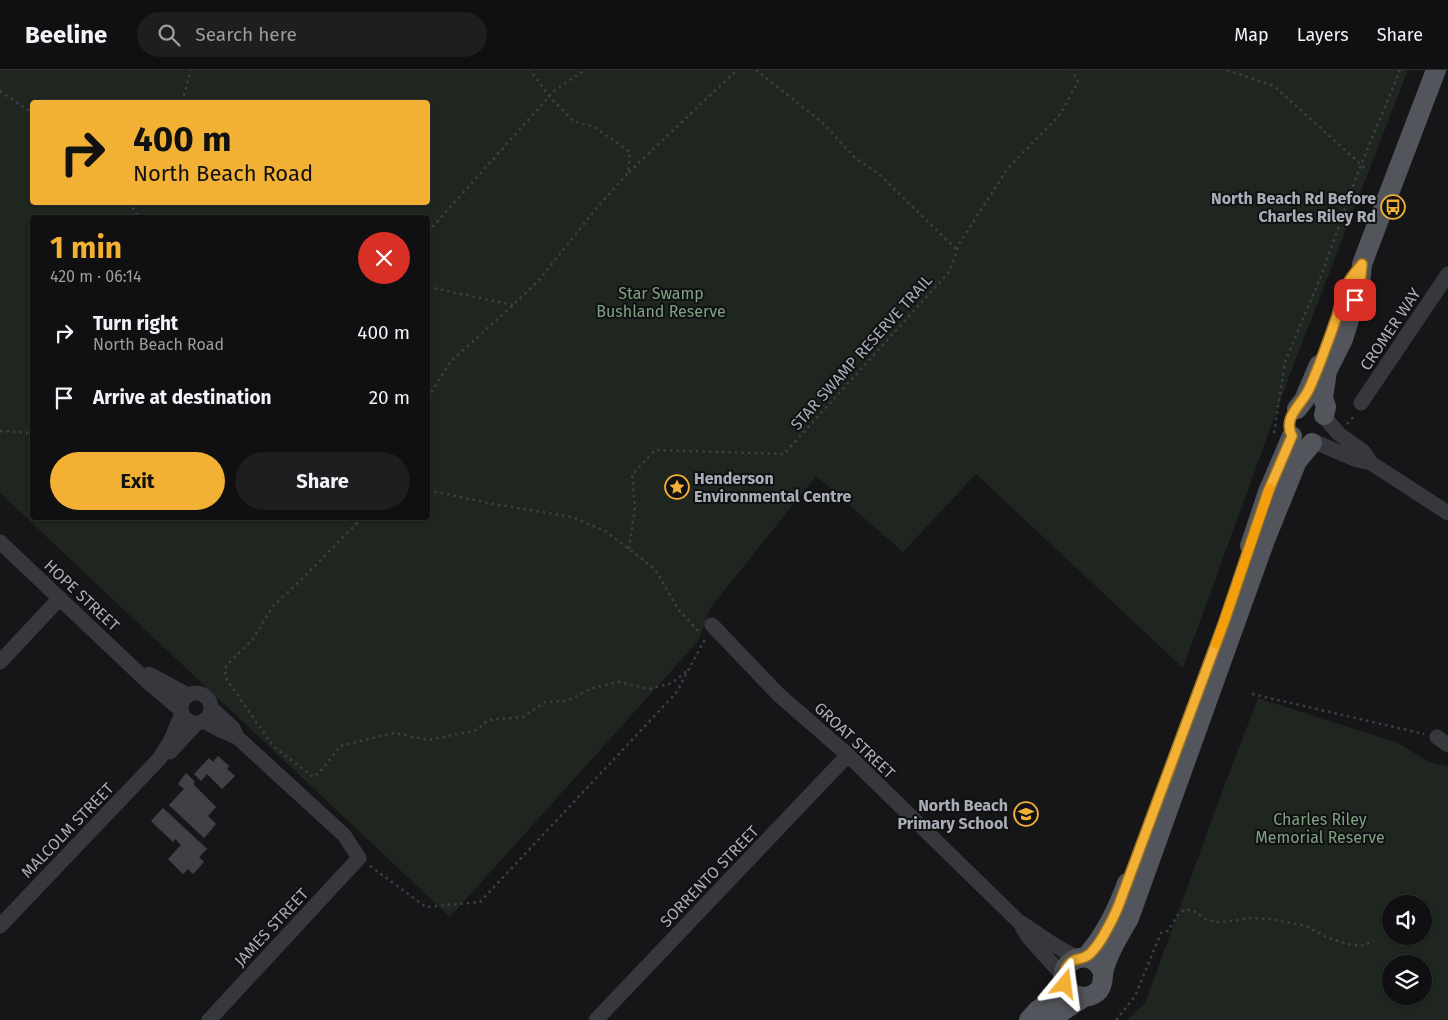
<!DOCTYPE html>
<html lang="en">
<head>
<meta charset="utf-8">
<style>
	body { margin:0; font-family:"Fira Sans",sans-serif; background:#1e1e20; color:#f1f3f6; height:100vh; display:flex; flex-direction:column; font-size:19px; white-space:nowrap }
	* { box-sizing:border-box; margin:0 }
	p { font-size:16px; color:#9c9d9f }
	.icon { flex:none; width:28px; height:28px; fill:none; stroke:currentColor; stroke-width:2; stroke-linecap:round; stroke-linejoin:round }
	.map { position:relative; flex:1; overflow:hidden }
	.drawer { position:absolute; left:30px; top:145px; width:400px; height:305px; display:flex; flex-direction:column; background:#101012; border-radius:5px; box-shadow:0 1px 4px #0004,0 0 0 1px #303032 }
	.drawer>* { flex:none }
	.hud { position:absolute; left:30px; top:30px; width:400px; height:105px; border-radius:5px; box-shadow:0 1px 4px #0004,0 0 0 1px #303032; background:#f2b134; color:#111; overflow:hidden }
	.controls { position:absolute; left:1382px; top:825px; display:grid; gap:10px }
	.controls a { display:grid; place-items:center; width:50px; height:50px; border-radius:50%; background:#101012; box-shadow:0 1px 4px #0004,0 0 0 1px #303032; font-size:25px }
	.pin { position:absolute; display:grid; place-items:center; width:42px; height:42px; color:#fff; margin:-21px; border-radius:10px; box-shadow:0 2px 8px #0006 }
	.me { position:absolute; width:55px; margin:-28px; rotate:16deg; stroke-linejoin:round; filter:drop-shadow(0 0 4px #0008) }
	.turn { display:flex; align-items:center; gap:18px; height:105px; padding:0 20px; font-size:22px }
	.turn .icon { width:65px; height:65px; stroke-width:2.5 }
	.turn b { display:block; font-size:35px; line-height:42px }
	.round { display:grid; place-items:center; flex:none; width:52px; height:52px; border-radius:26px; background:#1e1e20 }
	.summary { display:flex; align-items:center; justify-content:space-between; height:85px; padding:0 20px }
	h1 { font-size:30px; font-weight:700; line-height:38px; color:#f2b134 }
	.primary-button { display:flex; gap:10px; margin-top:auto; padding:10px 20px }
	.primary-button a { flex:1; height:58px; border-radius:30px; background:#f2b134; color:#111; font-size:20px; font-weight:700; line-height:58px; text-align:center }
	.primary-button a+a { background:#1e1e20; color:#f1f3f6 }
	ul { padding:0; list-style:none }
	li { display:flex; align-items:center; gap:15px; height:65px; padding:0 20px }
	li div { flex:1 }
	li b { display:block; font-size:19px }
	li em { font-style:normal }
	header { display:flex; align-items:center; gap:30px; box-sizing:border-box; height:70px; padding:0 25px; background:#101012; border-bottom:1px solid #303032 }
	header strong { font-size:24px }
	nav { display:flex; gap:28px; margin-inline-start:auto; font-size:18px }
	.search { width:350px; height:45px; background:#1e1e20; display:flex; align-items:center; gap:12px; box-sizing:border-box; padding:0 18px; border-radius:28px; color:#9c9d9f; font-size:19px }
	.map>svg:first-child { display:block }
</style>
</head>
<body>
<header>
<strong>Beeline</strong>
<div class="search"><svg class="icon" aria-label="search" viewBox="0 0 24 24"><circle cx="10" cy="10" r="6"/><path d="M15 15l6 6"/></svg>Search here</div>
<nav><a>Map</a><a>Layers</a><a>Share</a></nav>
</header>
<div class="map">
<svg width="1448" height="950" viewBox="0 0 1448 950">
	<rect width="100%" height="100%" fill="#161618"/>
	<path fill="#1e261f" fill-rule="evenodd" d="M0,0H1408L1292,299L1183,598L976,404L903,482L816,406L711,537L699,570L450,847L0,423ZM32,32H428V132H32ZM32,148H428V448H32Z
		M1258,628L1398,673L1429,692L1448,696V950H1127L1145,933L1222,722ZM1391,834H1424V866H1391ZM1391,894H1424V926H1391Z"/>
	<path fill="#404145" stroke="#303034" d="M218,686L229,696L227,699L235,706L222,719L207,704L201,711L194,704L209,688L213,692Z
		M186,703L195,712L193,714L216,737L208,746L216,754L204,768L169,735L184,719L178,714Z
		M163,738L207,779L199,787L204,792L193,804L188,799L183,804L168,789L181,775L175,769L173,772L151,751Z"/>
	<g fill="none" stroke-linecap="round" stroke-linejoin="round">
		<path stroke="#3d3f44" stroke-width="2.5" stroke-dasharray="2.5 4" stroke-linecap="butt" d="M756,0L824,54L853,86L880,105L957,180
			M1227,0L1274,16L1367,100
			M0,21L32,43
			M182,32L191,0
			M629,102L737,0
			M129,132L139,148
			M428,162L555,20L585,0
			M428,217L513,235
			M428,328L450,292L513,235L539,210L600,134L628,103L630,82L594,57L573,51L549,26L530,0
			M1347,354L1355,345
			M0,361L32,363
			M1274,363L1285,292L1322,204L1357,105L1400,0
			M428,420L488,433L572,447L605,461L655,499L678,539L699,562
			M362,448L302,509L273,536L253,569L226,596L225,607L273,676L313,707L320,702L340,676L394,663L428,670L477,660L488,650L523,647L545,632L567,631L592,618L619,612L649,619L672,613L689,599
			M629,479L635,437L632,405L655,380L784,384L950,201L959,174L1008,98L1059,46L1078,12L1072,0
			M1252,624L1424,664
			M370,796L426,837L480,832L676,623L705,569
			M1116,950L1135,926L1161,863L1168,861L1177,846L1185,839L1196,842L1205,849L1217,852L1234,851L1248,848L1270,849L1306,856L1328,868L1348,874L1361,876L1374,871"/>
		<path stroke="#37383d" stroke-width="15" d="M1361,333L1448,204
			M1326,349L1339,364L1363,381L1371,393
			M1315,372L1357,390L1371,393L1448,443
			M0,472L149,613L181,640
			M712,555L779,625L848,685L1018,851C1040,864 1054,878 1079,888
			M0,592L60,528
			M149,604L188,625
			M181 638a15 15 0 1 1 30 0a15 15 0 1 1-30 0Z
			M203,651L218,659L237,667
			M1437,667L1448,675
			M170,682L197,653
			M0,856L160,688L171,670L182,643
			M1022,857L1029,868L1064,907
			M209,950L359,788L344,765L237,667L233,658L211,638
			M596,950L848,685"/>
		<path stroke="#53555c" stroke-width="20" d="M1297,339L1304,330L1319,295
			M1324,345L1326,337L1323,328L1327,301L1343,269L1360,215L1362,194L1436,0
			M1250,476L1268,422L1292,366
			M1086,887C1105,865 1117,841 1127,813
			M1103,903C1094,875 1056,889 1065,913C1069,927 1088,932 1099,920C1104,914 1102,906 1104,899C1109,880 1120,864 1129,848L1265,470L1297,391L1312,373
			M1029,950L1038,940L1054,929L1065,914
			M1053,950L1061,942L1084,927"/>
	</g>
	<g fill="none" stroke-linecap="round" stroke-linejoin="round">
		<g stroke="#9d7322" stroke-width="12">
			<path id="route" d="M1065,914C1063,907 1063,901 1068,895C1073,888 1079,890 1085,887C1097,882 1113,849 1118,837L1224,552L1268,422L1292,366C1282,347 1302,335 1309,319C1320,295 1328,271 1337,246C1340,236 1343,223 1348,213C1351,207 1357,200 1362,194L1360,215L1355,230"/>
		</g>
		<use href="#route" stroke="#f2b134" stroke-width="9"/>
		<path stroke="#f59e0b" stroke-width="9" d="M1216,574L1270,418"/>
	</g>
	<defs>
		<g id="bus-ring" transform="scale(1.25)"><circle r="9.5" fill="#111113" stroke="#f2b134" stroke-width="1.5"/><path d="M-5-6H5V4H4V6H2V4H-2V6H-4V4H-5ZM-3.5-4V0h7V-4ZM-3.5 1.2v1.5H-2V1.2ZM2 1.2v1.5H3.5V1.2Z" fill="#f2b134"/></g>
		<g id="sight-ring" transform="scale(1.25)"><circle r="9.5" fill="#111113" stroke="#f2b134" stroke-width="1.5"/><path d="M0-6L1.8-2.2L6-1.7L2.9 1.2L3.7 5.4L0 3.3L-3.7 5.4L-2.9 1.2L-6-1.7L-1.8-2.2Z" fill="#f2b134"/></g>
		<g id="school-ring" transform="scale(1.25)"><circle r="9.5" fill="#111113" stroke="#f2b134" stroke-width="1.5"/><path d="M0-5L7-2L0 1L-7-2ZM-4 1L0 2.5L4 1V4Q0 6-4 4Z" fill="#f2b134"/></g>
	</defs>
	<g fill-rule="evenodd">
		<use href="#bus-ring" x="1393" y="137"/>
		<use href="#sight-ring" x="677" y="417"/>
		<use href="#school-ring" x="1026" y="744"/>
	</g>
	<g text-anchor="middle" stroke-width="4" stroke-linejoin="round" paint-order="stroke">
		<g font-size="16" font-weight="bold" fill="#a8adb8" stroke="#111113" text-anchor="end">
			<text x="1376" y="134">North Beach Rd Before<tspan x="1376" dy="18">Charles Riley Rd</tspan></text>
			<text x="694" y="414" text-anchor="start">Henderson<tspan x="694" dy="18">Environmental Centre</tspan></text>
			<text x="1008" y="741">North Beach<tspan x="1008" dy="18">Primary School</tspan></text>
		</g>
		<g font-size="16" fill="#7fa381" stroke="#111113">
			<text x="661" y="229">Star Swamp<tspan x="661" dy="18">Bushland Reserve</tspan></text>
			<text x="1320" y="755">Charles Riley<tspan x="1320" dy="18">Memorial Reserve</tspan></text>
		</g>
		<g font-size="16" fill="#a8adb8" stroke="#111113">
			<text transform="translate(1390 259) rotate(-56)" y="6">CROMER WAY</text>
			<text transform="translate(861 282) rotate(-48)" y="6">STAR SWAMP RESERVE TRAIL</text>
			<text transform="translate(82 525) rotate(43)" y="6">HOPE STREET</text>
			<text transform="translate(855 670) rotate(43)" y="6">GROAT STREET</text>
			<text transform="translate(67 760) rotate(-46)" y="6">MALCOLM STREET</text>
			<text transform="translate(709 806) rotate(-46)" y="6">SORRENTO STREET</text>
			<text transform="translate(271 857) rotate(-47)" y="6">JAMES STREET</text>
		</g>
	</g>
</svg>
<div class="controls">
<a><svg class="icon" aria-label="sound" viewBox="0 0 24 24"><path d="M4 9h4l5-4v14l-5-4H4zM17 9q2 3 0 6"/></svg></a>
<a><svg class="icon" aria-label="layers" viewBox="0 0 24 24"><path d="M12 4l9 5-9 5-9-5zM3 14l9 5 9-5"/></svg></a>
</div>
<div class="pin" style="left:1355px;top:230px;background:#d93025"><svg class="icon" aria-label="arrive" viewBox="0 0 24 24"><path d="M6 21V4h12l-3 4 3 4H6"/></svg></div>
<svg class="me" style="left:1065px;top:914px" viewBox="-20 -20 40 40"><path d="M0-17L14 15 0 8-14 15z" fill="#f2b134" stroke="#fff" stroke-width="4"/></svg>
<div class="hud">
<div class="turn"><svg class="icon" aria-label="right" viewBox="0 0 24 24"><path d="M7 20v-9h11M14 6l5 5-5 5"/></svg><div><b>400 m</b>North Beach Road</div></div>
</div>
<section class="drawer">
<div class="summary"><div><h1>1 min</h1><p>420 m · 06:14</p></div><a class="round" style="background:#d93025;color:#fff"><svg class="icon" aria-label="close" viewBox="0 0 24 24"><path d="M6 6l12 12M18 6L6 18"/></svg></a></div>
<ul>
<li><svg class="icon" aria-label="right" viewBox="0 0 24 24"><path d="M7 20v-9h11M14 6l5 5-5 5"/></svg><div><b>Turn right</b><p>North Beach Road</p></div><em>400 m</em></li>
<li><svg class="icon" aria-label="arrive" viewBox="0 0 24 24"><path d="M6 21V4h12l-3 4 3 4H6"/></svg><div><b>Arrive at destination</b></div><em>20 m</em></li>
</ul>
<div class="primary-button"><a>Exit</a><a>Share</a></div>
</section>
</div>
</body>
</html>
